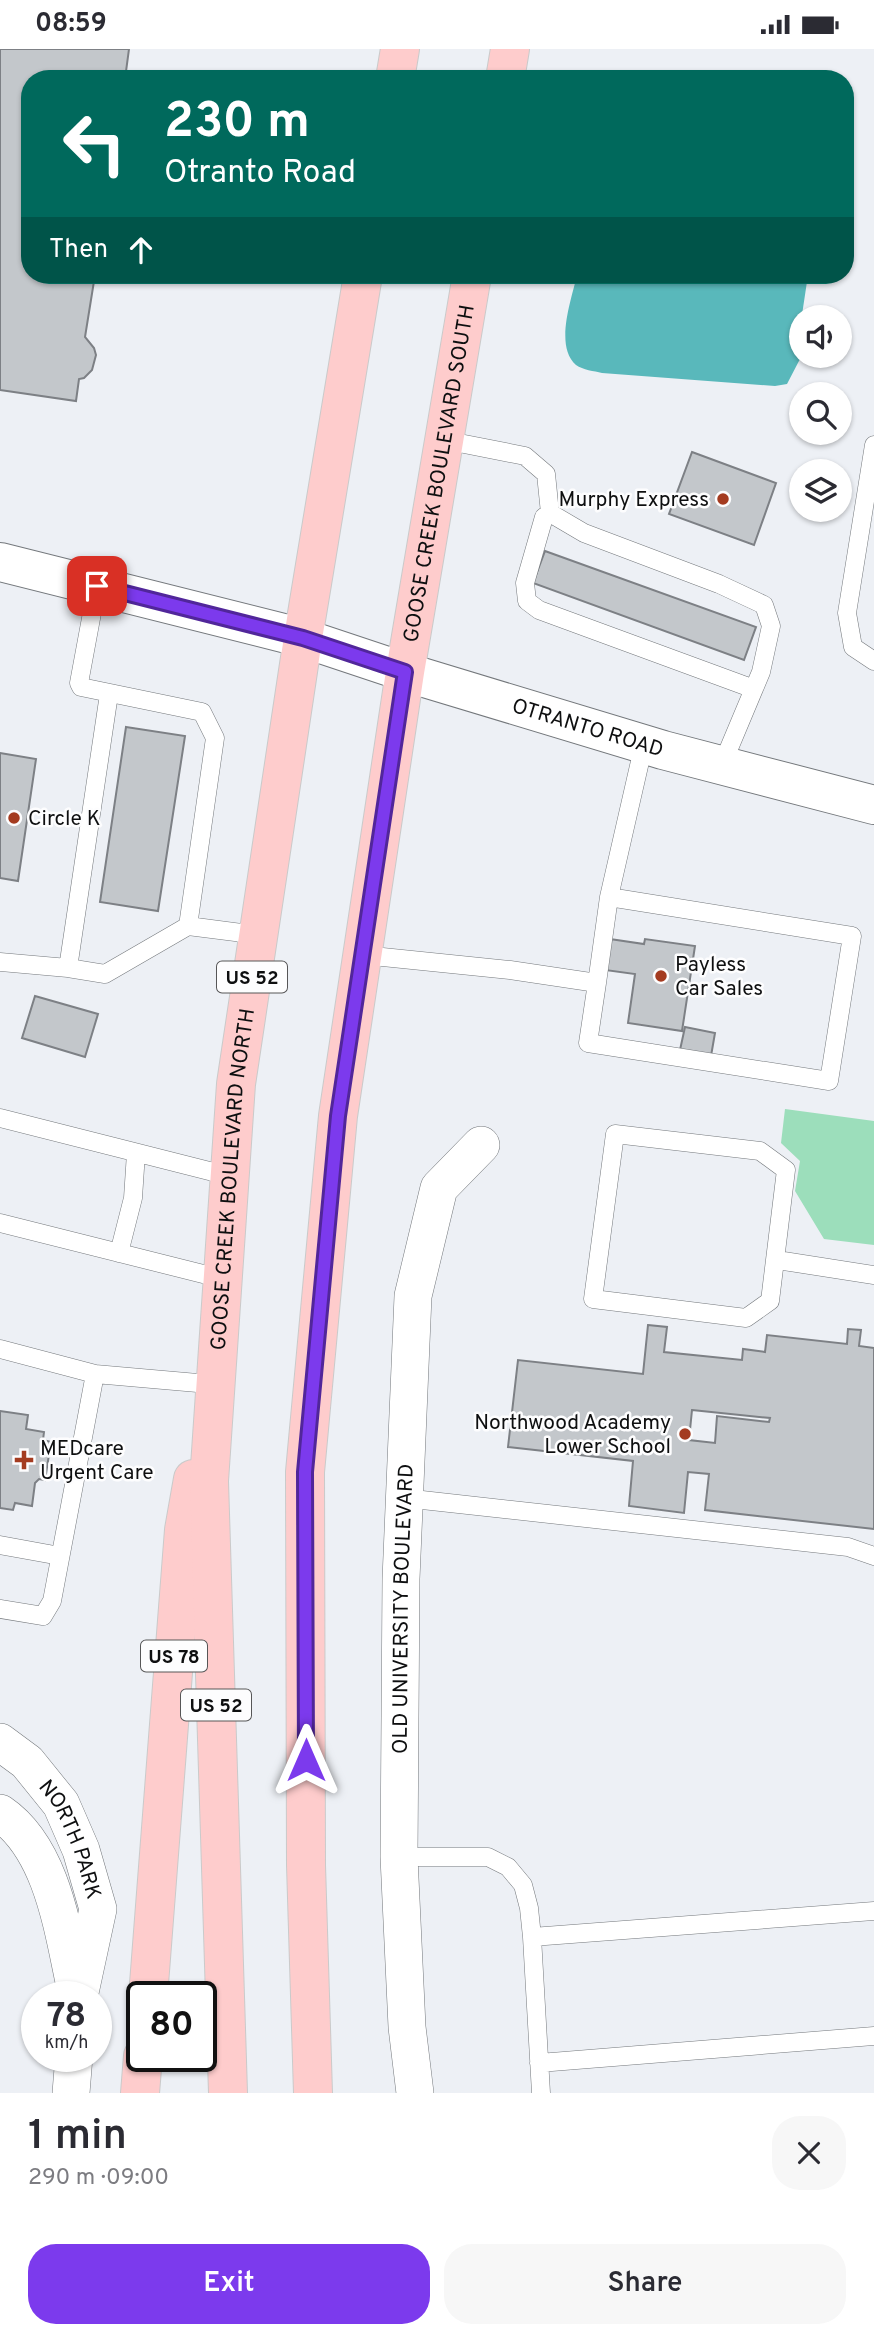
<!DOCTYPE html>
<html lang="en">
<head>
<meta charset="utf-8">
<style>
	body { margin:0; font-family:Overpass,sans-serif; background:#f7f7f7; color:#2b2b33; height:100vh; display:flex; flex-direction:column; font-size:26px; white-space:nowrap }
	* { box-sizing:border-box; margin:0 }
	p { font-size:23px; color:#7c7c81 }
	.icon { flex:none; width:38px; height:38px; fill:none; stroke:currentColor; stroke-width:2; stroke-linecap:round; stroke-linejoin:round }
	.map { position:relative; height:2044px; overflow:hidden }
	.side { display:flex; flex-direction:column; background:#fff; flex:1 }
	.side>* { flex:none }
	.guide { position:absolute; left:21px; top:21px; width:833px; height:214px; border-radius:28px; box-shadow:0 2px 5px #0004; background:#00695c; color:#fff; overflow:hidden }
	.tools { position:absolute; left:789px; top:256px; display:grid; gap:14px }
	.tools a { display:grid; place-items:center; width:63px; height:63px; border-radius:50%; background:#fff; box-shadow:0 2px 5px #0004; font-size:35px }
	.speed { position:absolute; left:21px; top:1932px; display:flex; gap:14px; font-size:35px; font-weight:700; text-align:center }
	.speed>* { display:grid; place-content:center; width:91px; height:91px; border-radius:50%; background:#fff; box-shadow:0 2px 5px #0004; line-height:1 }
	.speed small { font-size:18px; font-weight:400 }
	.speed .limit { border:4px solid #111; border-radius:10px; background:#fff; color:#111 }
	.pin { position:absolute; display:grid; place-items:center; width:60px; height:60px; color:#fff; margin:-30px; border-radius:14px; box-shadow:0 4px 10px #0006 }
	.me { position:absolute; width:77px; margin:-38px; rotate:0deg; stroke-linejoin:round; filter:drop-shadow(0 0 5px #0008) }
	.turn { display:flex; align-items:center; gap:24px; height:147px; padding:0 28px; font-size:32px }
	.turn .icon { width:91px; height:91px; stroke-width:2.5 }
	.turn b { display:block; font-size:49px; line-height:60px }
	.then { display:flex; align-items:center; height:66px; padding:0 28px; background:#0003; gap:14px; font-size:26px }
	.round { display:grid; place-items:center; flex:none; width:74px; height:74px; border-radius:28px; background:#f7f7f7 }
	.summary { display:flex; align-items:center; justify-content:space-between; height:119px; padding:0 28px }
	h1 { font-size:42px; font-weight:600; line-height:52px }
	.button { display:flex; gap:14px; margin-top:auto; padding:14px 28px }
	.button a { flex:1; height:80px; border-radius:28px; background:#7c3aed; color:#fff; font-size:28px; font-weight:600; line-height:80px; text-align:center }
	.button a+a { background:#f7f7f7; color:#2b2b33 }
	.status { display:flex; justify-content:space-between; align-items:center; height:49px; padding:0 35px; background:#fff; direction:ltr }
	.status svg { height:19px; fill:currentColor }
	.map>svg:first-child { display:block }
</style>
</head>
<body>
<div class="status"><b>08:59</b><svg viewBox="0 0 49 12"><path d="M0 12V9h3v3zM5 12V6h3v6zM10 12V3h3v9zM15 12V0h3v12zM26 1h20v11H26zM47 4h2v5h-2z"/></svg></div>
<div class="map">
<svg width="874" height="2044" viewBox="0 0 874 2044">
	<rect width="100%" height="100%" fill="#edf0f5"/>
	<path fill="#9cdebb" d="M785,1060L874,1072V1196L824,1190L795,1142L800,1112L781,1094Z"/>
	<path fill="#59b8bb" d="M577,226H808L800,279V310L787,335L775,337L602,324C594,322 583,321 576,316C554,297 572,249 577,226Z"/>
	<path fill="#c3c7cb" stroke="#7d8085" stroke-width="2" fill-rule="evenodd" d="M0,0H129L125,30H30V226H95L85,288L94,299L96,306L92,321L84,329L79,330L76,352L0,341Z
		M692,403L776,434L754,496L669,465Z
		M545,502L756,578L744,611L533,534Z
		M126,678L185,687L158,862L100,853Z
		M0,704L36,710L18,832L0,829Z
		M610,890L644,895L645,890L695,897L682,982L628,974L635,925L605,921Z
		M35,947L98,965L85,1008L22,989Z
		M685,978L715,984L711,1007L680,1001Z
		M648,1276L667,1278L664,1303L742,1311L743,1300L765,1303L767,1286L847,1295L848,1280L861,1281L859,1297L874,1299V1480L705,1461L709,1425L688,1423L684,1464L629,1457L633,1412L508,1398L518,1311L643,1325ZM692,1361L770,1369L769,1373L717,1367L715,1394L689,1391Z
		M0,1362L28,1366L26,1380L44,1383L43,1391L51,1393L45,1431L39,1430L35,1434L32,1457L15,1454L13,1461L0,1459Z"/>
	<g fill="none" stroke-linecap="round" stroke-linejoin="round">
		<g stroke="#74787c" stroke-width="19">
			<path id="service" d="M444,391L525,407L546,425L550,464L584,484L719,535L764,556L771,577L761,623L722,716
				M874,396L847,564L853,598L874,612
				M550,464L544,468L525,534L527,552L539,561L754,640
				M97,537L79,634L81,638L202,663L215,689L188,877L258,886
				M363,906L510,921L597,934L609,848L644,695
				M0,913L68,919L105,925L188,877
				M68,919L109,645
				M597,934L588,994L829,1032L852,887L609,848
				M0,1069L229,1127
				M615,1085L760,1102L786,1121L770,1252L746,1269L593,1250Z
				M0,1174L223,1230
				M119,1204L133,1149L136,1104
				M777,1211L874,1226
				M0,1300L95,1325
				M404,1449L848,1498L874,1507
				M0,1496L60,1507
				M0,1560L43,1567L52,1552L95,1325L209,1335
				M399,1808H488L508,1818L523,1836L529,1859L532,1888L874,1862
				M532,1888L541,2044
				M539,2014L874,1987"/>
		</g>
		<g stroke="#74787c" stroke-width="38">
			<g id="minor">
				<path id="s1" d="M0,1693L27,1713L61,1755L81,1801L98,1860L79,1948"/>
				<path d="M0,1764C53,1800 63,1883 76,1942"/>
				<path d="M71,2044L74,2007"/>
				<path id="s2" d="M415,2044L407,1978L399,1808L401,1530L413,1247L439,1139L481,1096"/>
			</g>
		</g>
		<g stroke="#74787c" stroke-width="40">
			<g id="tertiary">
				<path id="s3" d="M0,513L303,589L405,623L663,701L874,756"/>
			</g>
		</g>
		<g stroke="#cacaca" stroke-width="40">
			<g id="trunk">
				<path d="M395,30L400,0"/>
				<path d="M505,30L510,0"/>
				<path d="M148,1948L184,1481L193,1430"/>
				<path d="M140,2044L143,2007"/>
				<path id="s4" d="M228,2044L209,1432L236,1035L303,589L363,226"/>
				<path id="s5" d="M313,2044L306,1816L305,1423L338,1067L405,623L472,226"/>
			</g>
		</g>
		<use href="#service" stroke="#fff" stroke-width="18"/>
		<use href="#minor" stroke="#fff" stroke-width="37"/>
		<use href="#tertiary" stroke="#fff" stroke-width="38"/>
		<use href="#trunk" stroke="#fecccc" stroke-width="38"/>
	</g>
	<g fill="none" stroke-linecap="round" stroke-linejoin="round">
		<g stroke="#51269a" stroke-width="18">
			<path id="route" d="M97,537L303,589L405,623L338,1067L305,1423L306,1711"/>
		</g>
		<use href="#route" stroke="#7c3aed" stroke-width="12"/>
	</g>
	<g fill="#a43b20" stroke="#fdfdfe" stroke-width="2.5">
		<circle cx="723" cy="450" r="7"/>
		<circle cx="14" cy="769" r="7"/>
		<circle cx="661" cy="927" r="7"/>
		<circle cx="685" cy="1385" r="7"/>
		<path d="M20.5 1400.5h7v7h7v7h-7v7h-7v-7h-7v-7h7z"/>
	</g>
	<g text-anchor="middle" stroke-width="5" stroke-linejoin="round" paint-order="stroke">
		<g fill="#fdfdfe" stroke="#565657" stroke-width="2">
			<rect x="217" y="912.5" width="70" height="31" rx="5"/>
			<rect x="141" y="1591.5" width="66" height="31" rx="5"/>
			<rect x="181" y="1640.5" width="70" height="31" rx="5"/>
		</g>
		<g font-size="19" font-weight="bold" fill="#0e0f10">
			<text x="252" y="935">US 52</text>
			<text x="174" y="1614">US 78</text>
			<text x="216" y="1663">US 52</text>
		</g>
		<g font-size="21" fill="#0e0f10" stroke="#fdfdfe">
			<text dy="7" stroke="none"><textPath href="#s5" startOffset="1629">GOOSE CREEK BOULEVARD SOUTH</textPath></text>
			<text dy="7" stroke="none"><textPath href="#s3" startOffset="611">OTRANTO ROAD</textPath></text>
			<text dy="7" stroke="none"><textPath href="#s4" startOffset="915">GOOSE CREEK BOULEVARD NORTH</textPath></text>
			<text dy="7" stroke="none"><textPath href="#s2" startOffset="485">OLD UNIVERSITY BOULEVARD</textPath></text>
			<text dy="7" stroke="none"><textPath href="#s1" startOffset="124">NORTH PARK</textPath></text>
		</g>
		<g font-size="21" fill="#0e0f10" stroke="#fdfdfe" text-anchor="start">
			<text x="709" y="457" text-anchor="end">Murphy Express</text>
			<text x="28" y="776">Circle K</text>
			<text x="675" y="922">Payless<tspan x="675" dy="24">Car Sales</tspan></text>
			<text x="671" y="1380" text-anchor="end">Northwood Academy<tspan x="671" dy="24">Lower School</tspan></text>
			<text x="40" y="1406">MEDcare<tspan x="40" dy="24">Urgent Care</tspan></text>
		</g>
	</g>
</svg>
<div class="tools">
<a><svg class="icon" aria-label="sound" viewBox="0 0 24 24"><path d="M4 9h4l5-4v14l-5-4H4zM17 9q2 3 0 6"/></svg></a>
<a><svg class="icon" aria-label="search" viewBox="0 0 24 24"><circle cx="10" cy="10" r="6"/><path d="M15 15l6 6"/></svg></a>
<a><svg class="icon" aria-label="layers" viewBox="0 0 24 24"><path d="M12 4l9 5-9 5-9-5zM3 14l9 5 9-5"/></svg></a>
</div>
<div class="speed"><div>78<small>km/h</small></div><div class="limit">80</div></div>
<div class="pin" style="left:97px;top:537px;background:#d93025"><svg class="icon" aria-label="arrive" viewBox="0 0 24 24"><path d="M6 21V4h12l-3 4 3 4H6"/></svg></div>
<svg class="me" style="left:306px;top:1711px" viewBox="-20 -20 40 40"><path d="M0-17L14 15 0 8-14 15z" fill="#7c3aed" stroke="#fff" stroke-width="4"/></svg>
<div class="guide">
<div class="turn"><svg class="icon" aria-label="left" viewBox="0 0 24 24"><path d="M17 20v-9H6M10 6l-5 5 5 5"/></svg><div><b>230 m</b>Otranto Road</div></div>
<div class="then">Then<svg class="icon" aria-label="ahead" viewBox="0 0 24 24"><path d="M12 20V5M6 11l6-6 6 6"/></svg></div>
</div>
</div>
<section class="side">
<div class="summary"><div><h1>1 min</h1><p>290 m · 09:00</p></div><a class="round"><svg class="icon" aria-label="close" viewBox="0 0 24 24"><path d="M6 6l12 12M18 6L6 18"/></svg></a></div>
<div class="button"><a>Exit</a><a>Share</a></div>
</section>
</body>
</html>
